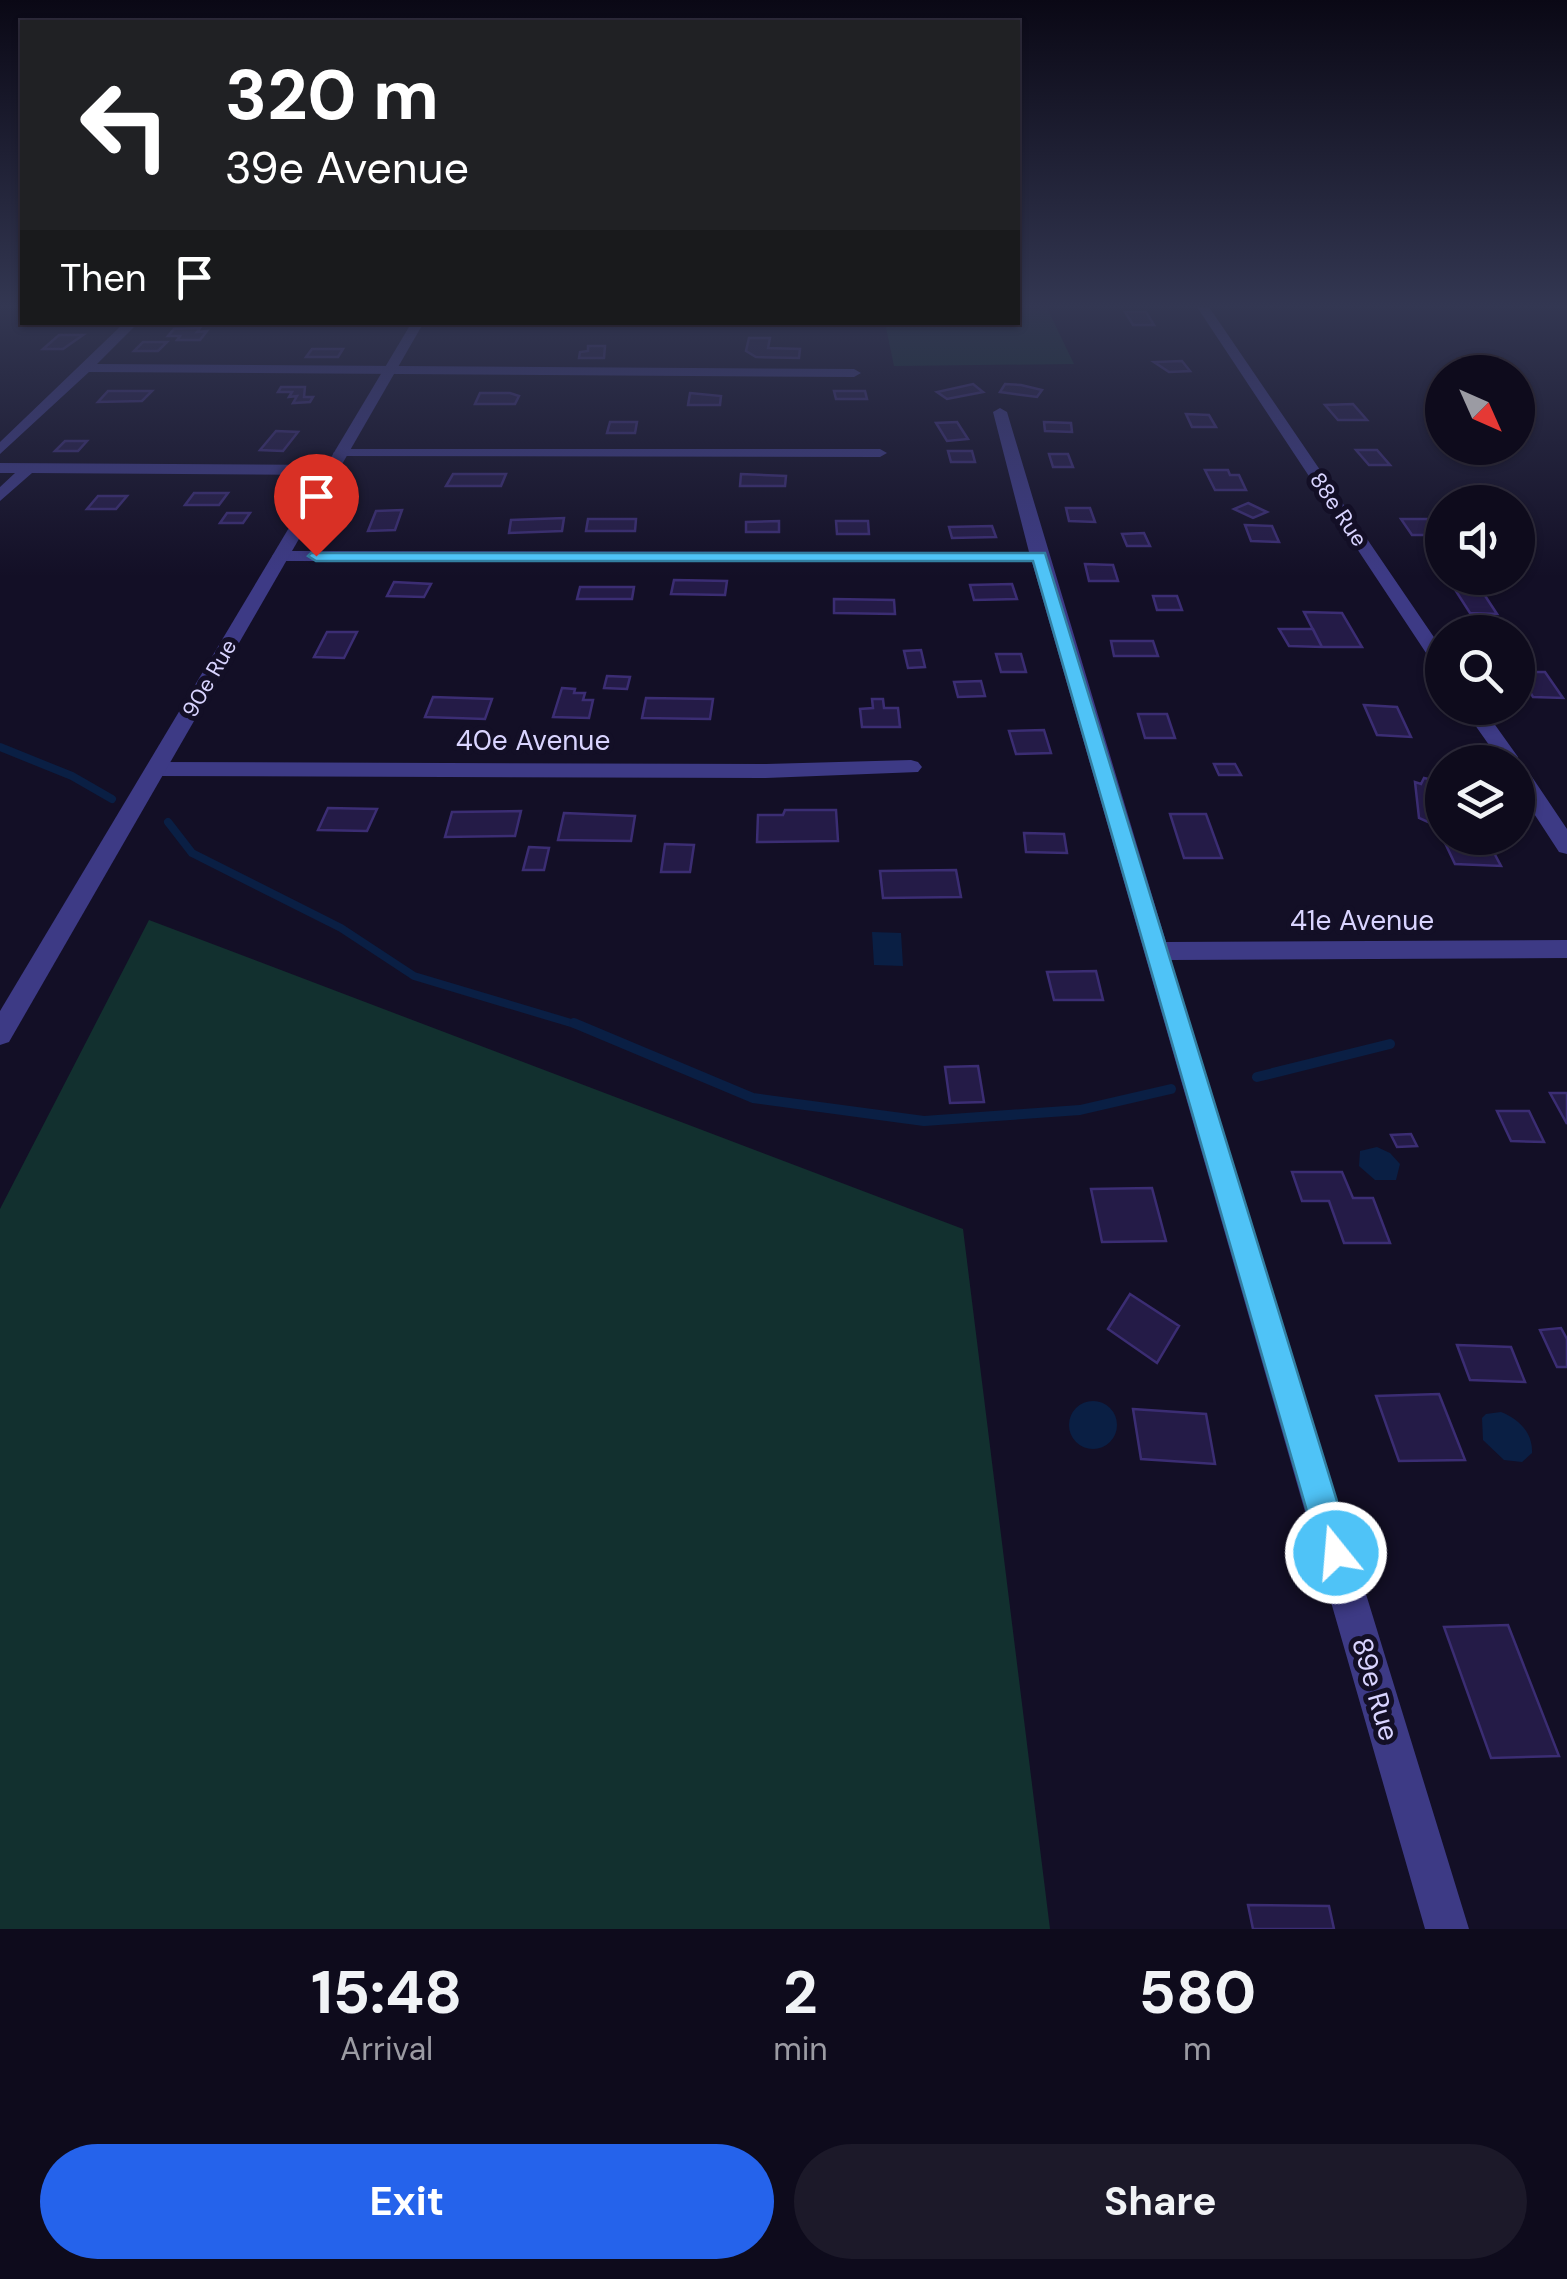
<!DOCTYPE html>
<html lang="en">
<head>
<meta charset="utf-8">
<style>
	body { margin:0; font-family:"DM Sans",sans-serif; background:#1c1929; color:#f1f3f6; height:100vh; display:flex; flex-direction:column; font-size:38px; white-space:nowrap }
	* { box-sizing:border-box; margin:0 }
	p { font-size:32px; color:#9b9ba3 }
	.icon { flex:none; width:55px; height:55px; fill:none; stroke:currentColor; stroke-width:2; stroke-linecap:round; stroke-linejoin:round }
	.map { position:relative; height:1929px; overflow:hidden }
	.drawer { display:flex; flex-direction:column; background:#0e0b1c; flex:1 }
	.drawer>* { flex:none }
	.guide { position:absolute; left:20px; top:20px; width:1000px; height:305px; border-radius:0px; box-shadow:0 2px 8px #0004,0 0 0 2px #2e2b3b; background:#202124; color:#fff; overflow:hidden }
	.needle { width:65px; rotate:135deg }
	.fabs { position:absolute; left:1425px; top:355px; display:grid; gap:20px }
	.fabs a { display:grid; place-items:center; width:110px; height:110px; border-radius:50%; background:#0e0b1c; box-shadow:0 2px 8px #0004,0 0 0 2px #2e2b3b; font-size:50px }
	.pin { position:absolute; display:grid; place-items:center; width:85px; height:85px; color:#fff; margin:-102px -42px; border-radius:50% 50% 50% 0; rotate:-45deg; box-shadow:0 0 10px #0007 }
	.pin .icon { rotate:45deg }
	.me { position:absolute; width:110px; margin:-55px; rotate:343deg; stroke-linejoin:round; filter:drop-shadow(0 0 8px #0008) }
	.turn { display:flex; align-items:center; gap:35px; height:210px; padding:0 40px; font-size:45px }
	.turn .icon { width:130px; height:130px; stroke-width:2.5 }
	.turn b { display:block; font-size:70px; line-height:85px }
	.then { display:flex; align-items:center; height:95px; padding:0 40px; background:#0003; gap:20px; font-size:38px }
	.eta { display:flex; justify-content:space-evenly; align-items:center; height:170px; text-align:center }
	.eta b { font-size:60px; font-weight:700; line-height:70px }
	.cta { display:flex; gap:20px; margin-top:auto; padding:20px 40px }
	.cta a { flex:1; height:115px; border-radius:60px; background:#2563eb; color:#fff; font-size:40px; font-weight:700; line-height:115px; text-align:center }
	.cta a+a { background:#1c1929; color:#f1f3f6 }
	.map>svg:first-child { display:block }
</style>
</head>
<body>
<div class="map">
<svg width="1567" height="1929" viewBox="0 0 1567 1929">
	<rect width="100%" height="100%" fill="#130f26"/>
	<path fill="#12302f" d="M1047,308L1074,364L894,366L885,323L1018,322V309Z
		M149,920L963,1229L1050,1929H0V1209Z"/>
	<path fill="#0a1f44" d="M872,932L901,933L903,966L874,965Z
		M1377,1147L1390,1153L1400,1164L1396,1180H1375L1359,1166L1360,1151Z
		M1069 1425a24 24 0 1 1 48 0a24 24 0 1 1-48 0Z
		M1501,1412C1519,1419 1533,1433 1532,1453L1522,1462L1504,1460L1483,1440L1482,1418L1486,1414Z"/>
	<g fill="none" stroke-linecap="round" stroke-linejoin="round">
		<path stroke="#0a1f44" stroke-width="8" d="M0,747L72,776L112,799
			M168,822L192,853L341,928L414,976L581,1026"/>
		<path stroke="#0a1f44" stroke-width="10" d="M574,1023L753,1098L924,1121L1080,1110L1171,1089
			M1257,1077L1390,1044"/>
	</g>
	<path fill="#241b47" stroke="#3b2d73" stroke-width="2.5" d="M1125,312H1146L1154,325H1133Z
		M200,328L197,332L207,331L200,340H177L180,336H168L174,329Z
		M59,335H83L63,349H43Z
		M749,338H770L768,348L800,349L799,358L756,357L746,351Z
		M143,342H167L158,351H134Z
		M588,346H605L604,358H579L580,352L588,351Z
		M312,349H343L338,357H306Z
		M1182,361L1190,371L1169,372L1154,362Z
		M973,384L983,392L947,399L937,392Z
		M1005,384L1021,385L1042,390L1037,397L1000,392Z
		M281,387H305L304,397H313L310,402L293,403L297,396L289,397L292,392H278Z
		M108,391H152L142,401L98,402Z
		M834,391H865L867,399H836Z
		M480,393H510L519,396L515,404H475Z
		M690,393L721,396L720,405H688Z
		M1353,404L1367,420H1338L1325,405Z
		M1186,414L1209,415L1216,427H1192Z
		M610,422H637L635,433H607Z
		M957,422L968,439L947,441L936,423Z
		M1044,422L1071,423L1072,432L1045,431Z
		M276,431L298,432L283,451L260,450Z
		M65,441H87L78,451H55Z
		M1356,450H1377L1390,465H1369Z
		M948,451H972L975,462H951Z
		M1049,454H1068L1073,467H1053Z
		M1205,470H1228L1230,475H1239L1246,490H1215Z
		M453,474H506L501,486H446Z
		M741,474L786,476L785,486H740Z
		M194,493H228L219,505H185Z
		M98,496H127L116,509H87Z
		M1248,503L1267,512L1253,518L1234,509Z
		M1066,508H1090L1095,522L1069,521Z
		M402,510L395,530L368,531L376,511Z
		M227,513H250L243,523H220Z
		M564,518L562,531L509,533L511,520Z
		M588,519H636L635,531H586Z
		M1401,519H1427L1439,535H1412Z
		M779,521V532H746V522Z
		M836,521H868L869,534H837Z
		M1245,525L1272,526L1279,542L1251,541Z
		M992,526L996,537L952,538L949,527Z
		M1144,533L1150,546H1127L1122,534Z
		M1085,564L1113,565L1118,581H1089Z
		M674,580L727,581L725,595L671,594Z
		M394,582L431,584L424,597L387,596Z
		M1012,584L1017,599L974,600L970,585Z
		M580,587H634L632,599H577Z
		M1454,588H1480L1497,614L1470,613Z
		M1153,596H1177L1182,610H1157Z
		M834,599L894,600L895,614L834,613Z
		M1304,612L1342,613L1362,647H1322Z
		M1279,629H1313L1322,647L1289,646Z
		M327,632H357L344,658L314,657Z
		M1111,641H1153L1158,656H1114Z
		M921,650L925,667L908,668L904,651Z
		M996,654H1021L1026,672H1001Z
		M1518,672H1545L1563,698L1533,697Z
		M607,676L630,677L627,689L604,688Z
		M981,681L985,696L958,697L954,682Z
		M562,688L575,689L574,693H585L583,700H593L589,718L553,717Z
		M433,697L492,699L485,719L425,717Z
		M646,698L713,699L710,719L642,718Z
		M872,699H883L884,708H898L900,727H862L860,709L873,708Z
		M1364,705L1397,707L1411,737L1377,735Z
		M1138,714H1167L1175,738H1145Z
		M1044,730L1051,753L1016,754L1009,731Z
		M1214,764H1235L1241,775H1219Z
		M1424,778L1442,782V838H1486L1501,866L1455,864L1437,826L1419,818L1415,782L1421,784Z
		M328,808L377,809L367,831L318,830Z
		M785,810H836L838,841L757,842L758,815H783Z
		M521,811L515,836L445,837L452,812Z
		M564,813L635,816L631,841L558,840Z
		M1170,814H1206L1222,858H1184Z
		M1024,833L1064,834L1067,853L1026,852Z
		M665,844L694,845L690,872H661Z
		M529,847L549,848L544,870H523Z
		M956,870L961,897L883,898L880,871Z
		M1096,971L1103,1000H1054L1047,972Z
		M978,1066L984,1102L950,1103L945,1067Z
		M1550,1093H1567V1124Z
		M1497,1111H1529L1544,1142L1511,1141Z
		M1411,1134L1417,1146L1397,1147L1391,1135Z
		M1292,1172H1342L1353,1198H1373L1390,1243H1344L1329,1201H1302Z
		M1152,1188L1166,1241L1102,1242L1091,1189Z
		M1130,1294L1179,1326L1157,1363L1108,1329Z
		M1561,1328L1567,1339V1367H1557L1540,1330Z
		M1457,1345L1511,1347L1525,1382L1470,1380Z
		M1439,1394L1465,1460L1399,1461L1376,1396Z
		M1133,1409L1206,1414L1215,1464L1141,1459Z
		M1508,1625L1559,1756L1491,1758L1444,1627Z
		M1248,1905L1329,1906L1334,1929H1253Z"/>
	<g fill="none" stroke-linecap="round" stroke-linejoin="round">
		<path fill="#3d3a85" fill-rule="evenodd" d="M1197,307H1209L1442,649V668L1432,662Z
			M125,322H139L97,364L854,369L861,373L854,377L89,372L0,454V442Z
			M1000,408L1007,412L1166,942L1567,940V958L1171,960L1469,1929H1425L1032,562L280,561L272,556L280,551L1029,552L993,412Z
			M340,449H880L887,453L880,457L335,456L333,453Z
			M0,463L330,465L338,470L330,475L32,473L0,501V487L15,473H0Z
			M1463,708H1483L1518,757L1519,766L1526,768L1567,829V854L1559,852L1518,789V762H1501Z
			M911,760L918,762L922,767L918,772L766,778L156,776L145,769L156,762L766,764Z"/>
		<path fill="#3d3a85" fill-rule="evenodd" d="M412,322H424L9,1042L0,1045V1011Z"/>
	</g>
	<linearGradient id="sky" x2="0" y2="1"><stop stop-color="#0a0815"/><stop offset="0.53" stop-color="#333752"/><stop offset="1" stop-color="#333752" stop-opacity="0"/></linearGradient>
	<rect width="1567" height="577" fill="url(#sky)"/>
	<path fill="#4fc3f7" stroke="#337fa1" stroke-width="2.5" d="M311,553H1045L1353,1553L1348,1565L1336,1569L1324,1565L1319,1553L1033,561H316L308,556Z"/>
	<g text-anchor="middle" stroke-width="10" stroke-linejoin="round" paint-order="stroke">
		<g font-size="22" fill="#d9d4ff" stroke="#130f26">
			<text transform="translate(1339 509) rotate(56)" y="8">88e Rue</text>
			<text transform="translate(209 678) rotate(-60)" y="8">90e Rue</text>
		</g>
		<g font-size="28" fill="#d9d4ff" stroke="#130f26">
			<text x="533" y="750">40e Avenue</text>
			<text x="1362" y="930">41e Avenue</text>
			<text transform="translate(1376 1689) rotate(74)" y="10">89e Rue</text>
		</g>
	</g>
</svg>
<div class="fabs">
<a><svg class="needle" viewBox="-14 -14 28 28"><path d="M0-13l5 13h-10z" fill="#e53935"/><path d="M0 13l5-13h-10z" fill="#9b9ba3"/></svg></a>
<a><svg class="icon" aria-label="sound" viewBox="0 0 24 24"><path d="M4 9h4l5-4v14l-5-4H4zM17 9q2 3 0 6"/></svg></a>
<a><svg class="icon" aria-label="search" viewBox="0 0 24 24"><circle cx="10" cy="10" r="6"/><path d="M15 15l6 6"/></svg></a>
<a><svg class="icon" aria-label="layers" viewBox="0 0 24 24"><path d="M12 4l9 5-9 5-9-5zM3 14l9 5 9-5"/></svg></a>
</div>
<div class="pin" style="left:316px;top:556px;background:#d93025"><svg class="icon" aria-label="arrive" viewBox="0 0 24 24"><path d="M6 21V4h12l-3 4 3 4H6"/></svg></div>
<svg class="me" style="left:1336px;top:1553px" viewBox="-20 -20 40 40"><circle r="17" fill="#4fc3f7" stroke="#fff" stroke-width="3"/><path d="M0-11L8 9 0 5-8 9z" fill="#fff"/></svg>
<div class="guide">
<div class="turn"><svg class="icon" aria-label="left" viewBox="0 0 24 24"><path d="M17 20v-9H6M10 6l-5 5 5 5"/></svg><div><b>320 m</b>39e Avenue</div></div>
<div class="then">Then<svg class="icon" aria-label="arrive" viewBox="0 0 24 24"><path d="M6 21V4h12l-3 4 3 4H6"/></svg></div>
</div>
</div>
<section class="drawer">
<div class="eta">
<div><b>15:48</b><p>Arrival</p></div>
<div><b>2</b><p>min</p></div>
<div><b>580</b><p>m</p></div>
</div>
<div class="cta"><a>Exit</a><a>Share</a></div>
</section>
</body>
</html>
